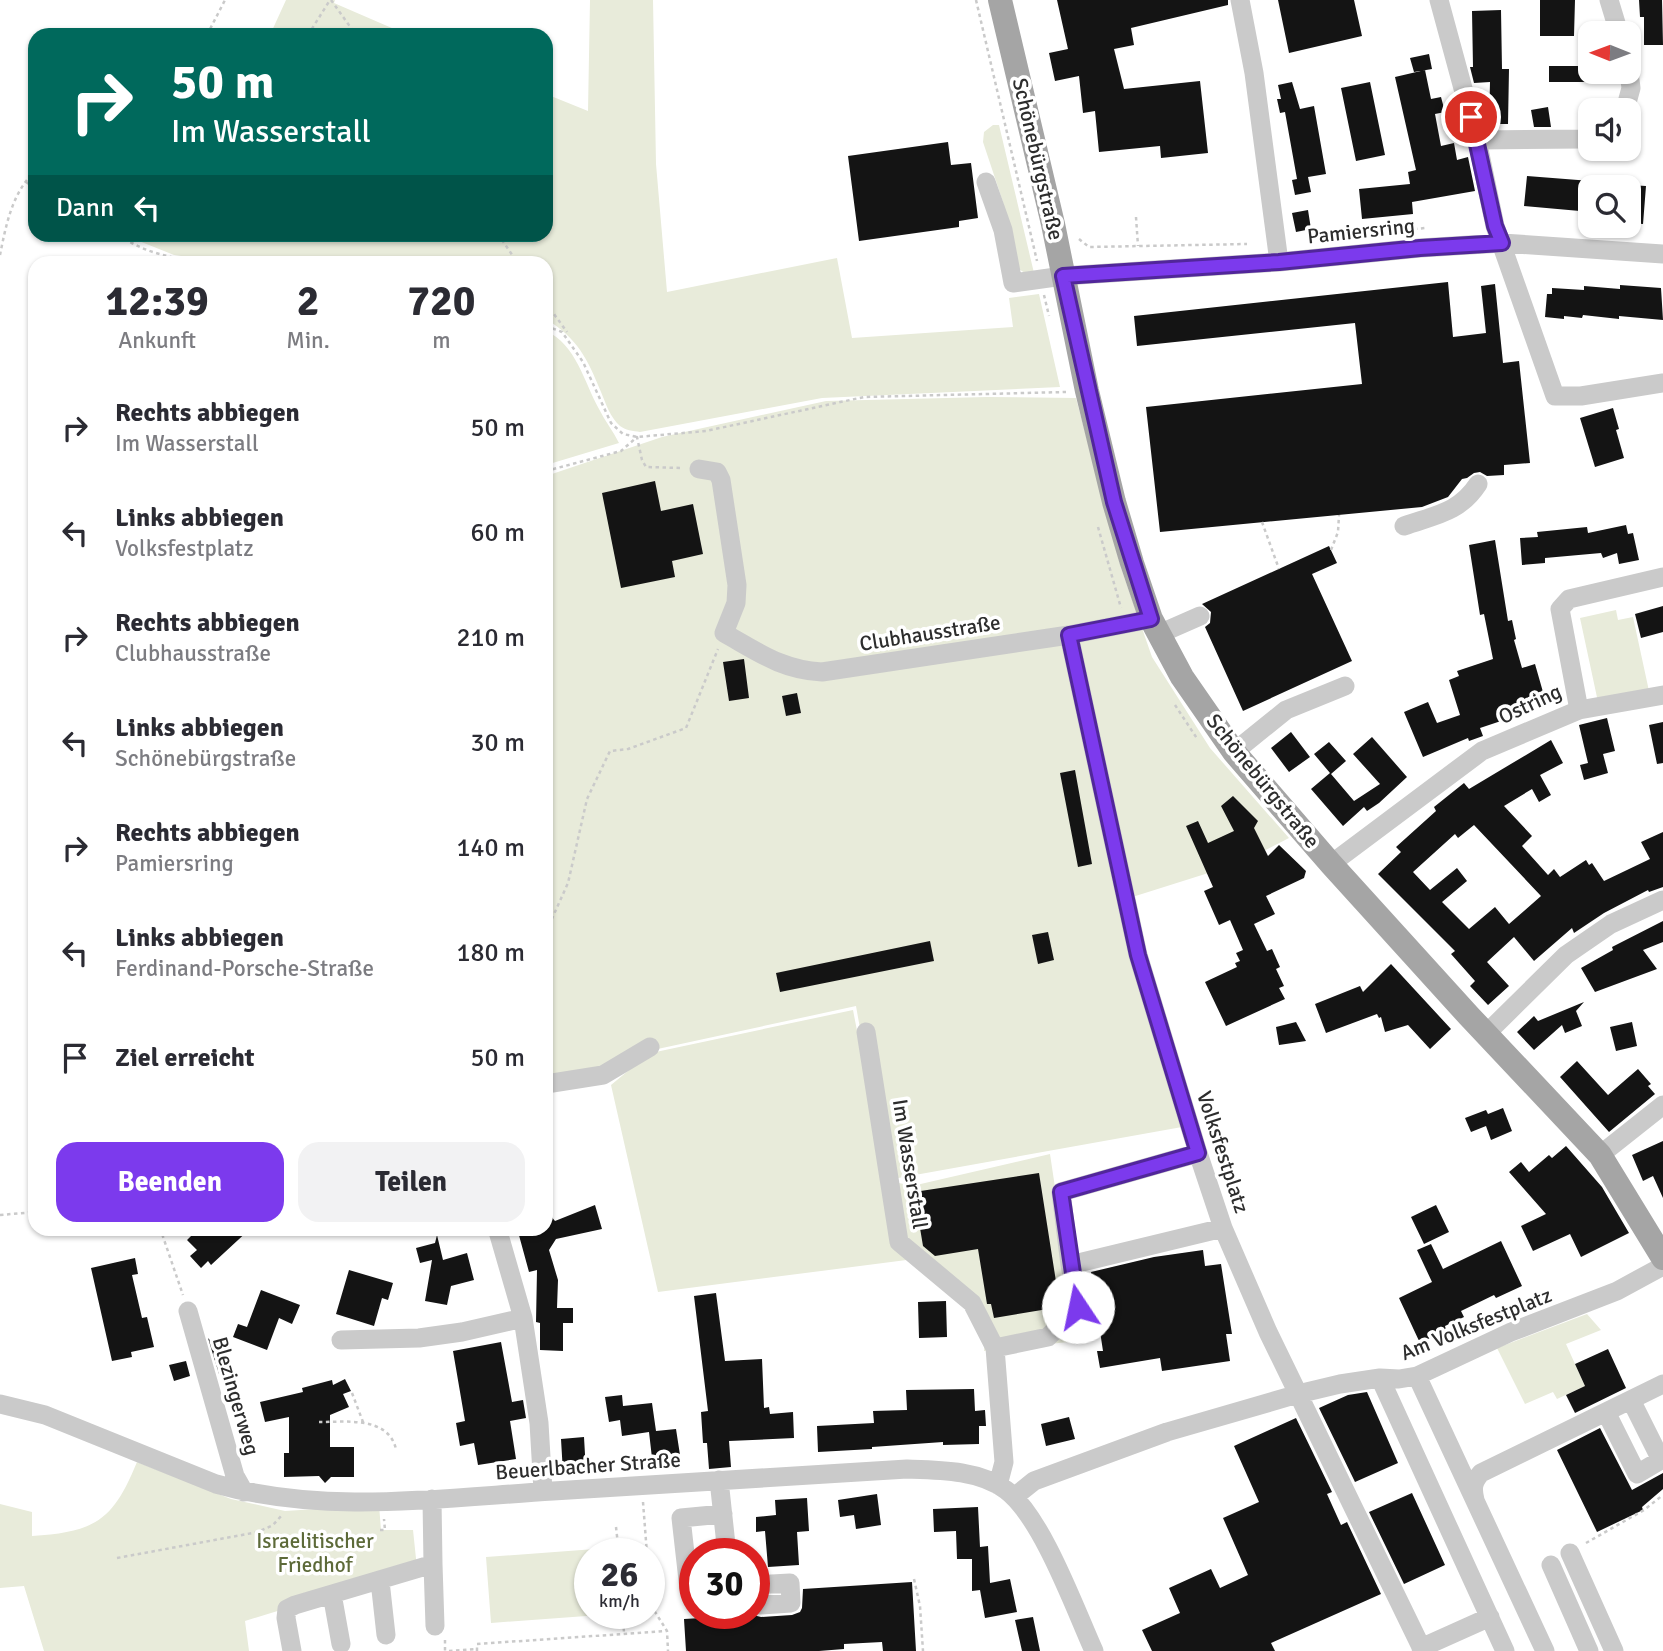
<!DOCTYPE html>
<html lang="de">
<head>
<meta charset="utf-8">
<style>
	body { margin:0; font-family:Signika,sans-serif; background:#f2f2f3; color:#2b2b33; height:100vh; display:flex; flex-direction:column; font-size:26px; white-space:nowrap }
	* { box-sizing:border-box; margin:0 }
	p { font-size:23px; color:#7c7c81 }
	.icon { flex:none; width:38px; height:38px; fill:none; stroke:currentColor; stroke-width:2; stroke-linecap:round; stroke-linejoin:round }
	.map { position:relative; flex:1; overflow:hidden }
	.side { position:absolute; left:28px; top:256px; width:525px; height:980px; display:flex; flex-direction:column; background:#fff; border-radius:21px; box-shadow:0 2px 5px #0004 }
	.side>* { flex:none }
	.guide { position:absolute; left:28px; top:28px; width:525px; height:214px; border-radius:21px; box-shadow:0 2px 5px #0004; background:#00695c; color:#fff; overflow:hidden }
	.needle { width:46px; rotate:271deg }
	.tools { position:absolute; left:1578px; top:21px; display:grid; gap:14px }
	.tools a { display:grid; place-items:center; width:63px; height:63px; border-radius:14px; background:#fff; box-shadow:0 2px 5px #0004; font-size:35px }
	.speed { position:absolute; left:574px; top:1538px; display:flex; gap:14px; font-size:35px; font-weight:700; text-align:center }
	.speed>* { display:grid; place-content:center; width:91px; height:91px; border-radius:50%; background:#fff; box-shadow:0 2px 5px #0004; line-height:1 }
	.speed small { font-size:18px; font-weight:400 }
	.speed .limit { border:10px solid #d22; background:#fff; color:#111 }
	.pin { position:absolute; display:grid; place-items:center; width:60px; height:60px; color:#fff; margin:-30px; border:4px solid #fff; border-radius:50%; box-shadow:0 2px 7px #0007 }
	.me { position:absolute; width:77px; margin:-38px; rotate:349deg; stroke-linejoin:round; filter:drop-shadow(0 0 5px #0008) }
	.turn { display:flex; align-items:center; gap:24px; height:147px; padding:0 28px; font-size:32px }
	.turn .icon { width:91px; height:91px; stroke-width:2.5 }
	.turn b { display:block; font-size:49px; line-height:60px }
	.then { display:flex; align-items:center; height:66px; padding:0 28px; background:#0003; gap:14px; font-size:26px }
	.eta { display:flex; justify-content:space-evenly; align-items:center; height:119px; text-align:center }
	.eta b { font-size:42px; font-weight:700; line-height:49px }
	.primary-button { display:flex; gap:14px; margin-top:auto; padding:14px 28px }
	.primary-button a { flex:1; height:80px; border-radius:21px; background:#7c3aed; color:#fff; font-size:28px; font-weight:700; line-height:80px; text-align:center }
	.primary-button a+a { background:#f2f2f3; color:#2b2b33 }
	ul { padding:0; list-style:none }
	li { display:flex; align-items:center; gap:21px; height:105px; padding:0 28px }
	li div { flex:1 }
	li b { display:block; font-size:26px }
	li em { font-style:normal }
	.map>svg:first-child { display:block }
</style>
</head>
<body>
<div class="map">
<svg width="1663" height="1651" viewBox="0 0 1663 1651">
	<rect width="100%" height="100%" fill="#fff"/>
	<path fill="#e8ebda" d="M286,0H335L334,3L408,35H270Z
		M590,0H653L656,164L667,292L837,258L852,338L1013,327L1009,298L1039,294L1060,387L822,398L640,432C633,431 625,430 620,426C610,417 606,404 601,392C587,358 578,339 546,319V262H224L174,255L124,235L546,234V94L588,111Z
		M993,125H999L1034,273H1025L1014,266L1003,202L983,142L984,132Z
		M546,331C576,344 584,382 599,409C605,421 613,431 619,443L546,465Z
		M987,397L1076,398L1121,568L1152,657L1210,748L1289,838L1240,863L1126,899L1182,1127L887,1180L856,1006L653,1050L651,1053L853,1010L886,1180L912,1186L1050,1154L1078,1341L984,1351L986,1329L922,1258L658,1292L611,1085L646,1056L546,1088V476L662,437L826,401Z
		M1616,610L1618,620L1633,617L1649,691L1598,702L1580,618Z
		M1587,1314L1601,1330L1566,1344L1585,1386L1557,1399L1553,1392L1525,1404L1497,1348Z
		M137,1462L231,1499L285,1511L379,1505L381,1530H413L417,1568L245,1621L249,1651H44L24,1586L0,1588V1504L32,1512V1536C95,1532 113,1521 137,1462Z
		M595,1549L596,1554H590V1614L600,1615L491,1623L486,1557Z"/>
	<path fill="#141414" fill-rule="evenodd" d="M1057,0H1228V5L1131,28L1134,45L1114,49L1124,89L1200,81L1208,153L1161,158L1160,146L1099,152L1095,111L1083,113L1079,76L1055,81L1049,53L1068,49Z
		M1278,0H1354L1362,36L1289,53Z
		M1540,0H1575L1574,36H1540Z
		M1639,0H1662L1663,45H1644V17H1640Z
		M1501,10L1502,69H1509L1508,124H1489L1490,82L1474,83L1470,67H1473L1472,11Z
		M1429,54L1432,69L1414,72L1410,58Z
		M1549,66H1590V82H1549Z
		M1425,70L1431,99L1441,97L1445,112L1435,114L1441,146L1454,143L1457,160L1468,157L1475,191L1412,202L1413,214L1362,219L1359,189L1410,184L1408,172L1416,170L1395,77Z
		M1292,82L1300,109L1314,106L1326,174L1308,177L1311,192L1295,195L1292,180L1297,179L1285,112L1280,113L1277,99H1281L1278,85Z
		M1370,82L1385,155L1356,161L1341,88Z
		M1548,107L1551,127H1534L1531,110Z
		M948,142L951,165L971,163L978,218L959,221V227L859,241L848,156Z
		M1527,176L1591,181V212L1524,206Z
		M1629,185L1646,186L1643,224L1629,223Z
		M1308,210L1311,229L1296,232L1292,213Z
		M1448,282L1453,337L1486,333L1481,286L1495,284L1503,363L1519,361L1530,463L1504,465V475L1487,476L1480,472L1474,473L1467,478L1462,479L1448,497L1422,507L1160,532L1146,407L1362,384L1355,323L1137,346L1134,316Z
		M1620,285L1661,288L1663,320L1619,316V319L1583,315L1582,318L1564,316V319L1545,317L1547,294H1552V288L1584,290V286L1620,289Z
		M1613,408L1619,429L1616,430L1624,458L1595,467L1580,418Z
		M655,481L661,511L693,504L703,554L672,561L675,577L621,588L602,493Z
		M1626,525L1628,534L1633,533L1639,560L1619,564L1617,553L1603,558L1601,553L1545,558V563L1522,565L1520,538L1538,537L1537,532L1587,527L1588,533Z
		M1495,540L1508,621L1512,620L1516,639L1514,640L1522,668L1535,664L1545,699L1498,712L1501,721L1480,728L1483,736L1469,741L1468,738L1423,757L1404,712L1428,702L1437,723L1460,715L1449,680L1459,676L1457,671L1493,659L1484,614L1480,615L1469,545Z
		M1329,546L1337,563L1312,574L1352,661L1243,711L1205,627L1210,623L1211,612L1202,604Z
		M1663,606V632L1641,638L1635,614Z
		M744,659L749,698L729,701L723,662Z
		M797,693L801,713L786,716L782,696Z
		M1607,718L1615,751L1603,754L1608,773L1584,780L1580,765L1588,763L1579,725Z
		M1663,722V763L1657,764L1649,725Z
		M1291,732L1310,757L1289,772L1271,748Z
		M1372,737L1407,777L1379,803L1367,811L1364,807L1343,826L1311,789L1330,773L1314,754L1329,742L1346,761L1331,774L1354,801L1380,784L1353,754Z
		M1551,740L1563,763L1540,775L1551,795L1539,802L1532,789L1504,806L1532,836L1522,846L1548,875L1554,869L1560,877L1586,860L1589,865L1592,863L1604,881L1650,859L1641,842L1663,832V887L1649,892L1648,890L1604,913L1574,933L1572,928L1534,961L1514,937L1487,962L1509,986L1488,1005L1470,986L1475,981L1451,954L1455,951L1378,874L1401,852L1396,847L1436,811L1434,807L1464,783L1469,789ZM1474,825L1541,896L1509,924L1495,907L1469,929L1442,902L1467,881L1457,868L1430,890L1413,872L1455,834L1458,838Z
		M1075,770L1092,864L1078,867L1060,773Z
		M1233,796L1258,821L1254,828L1268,856L1279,845L1306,871L1304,878L1266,896L1275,914L1254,924L1267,951L1272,949L1280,967L1276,969L1284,986L1279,988L1285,999L1226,1026L1205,982L1237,967L1235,963L1240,961L1236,953L1243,950L1230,920L1219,925L1204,891L1213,887L1186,826L1198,821L1208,843L1234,831L1221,806Z
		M1663,921V942L1643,950L1657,969L1595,992L1581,968L1613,950L1612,947Z
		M1048,932L1054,960L1038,964L1032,935Z
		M930,941L934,961L780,992L776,973Z
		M1391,964L1451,1029L1430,1049L1408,1025L1385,1032L1381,1017L1379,1018L1377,1014L1326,1033L1315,1004L1360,986L1363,992Z
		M1584,1002L1576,1011L1582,1026L1565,1033L1562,1025L1534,1050L1517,1032L1534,1016L1538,1021Z
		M1296,1022L1306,1041L1279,1045L1276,1027Z
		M1632,1022L1637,1046L1616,1051L1610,1027Z
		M1577,1061L1608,1095L1638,1069L1651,1084L1648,1086L1655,1094L1609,1132L1560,1077Z
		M1503,1108L1512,1131L1491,1140L1486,1126L1471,1132L1465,1118L1486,1110L1488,1114Z
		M1663,1141V1198L1653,1176L1643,1181L1632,1155Z
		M1566,1146L1602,1187L1629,1233L1581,1257L1570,1234L1533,1251L1521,1226L1546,1214L1509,1172L1521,1162L1529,1172L1549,1155L1552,1158Z
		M1039,1173L1060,1307L994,1318L991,1304H987L978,1249L935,1256L923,1246L914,1192Z
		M595,1205L602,1229L556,1239L549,1250L558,1280L557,1308H573V1323H563V1351L540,1350V1323L536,1322L537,1270L529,1272L517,1228H546V1210L555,1221Z
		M1436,1205L1449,1232L1424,1244L1411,1217Z
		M199,1228H251L211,1265L208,1261L201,1268L190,1256L197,1250L187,1240Z
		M437,1235L443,1260L467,1253L474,1280L451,1286L447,1305L425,1301L432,1260L420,1263L416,1248L435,1243Z
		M1501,1241L1522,1286L1496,1298L1494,1295L1461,1311L1464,1317L1445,1326L1446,1330L1420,1343L1399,1298L1432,1282L1417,1250L1431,1244L1443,1269Z
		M1203,1250L1205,1266L1221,1264L1232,1334H1226L1230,1361L1162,1371L1160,1358L1100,1368L1097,1351H1103L1091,1272L1154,1257Z
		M135,1258L138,1274L132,1275L142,1318L147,1317L154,1347L131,1352L132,1357L112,1361L91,1268Z
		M349,1270L393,1283L388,1300L382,1298L374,1326L336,1314Z
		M261,1290L300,1305L292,1324L279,1318L267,1350L233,1337L238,1324L247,1327Z
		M716,1293L725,1361L762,1359L764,1408L769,1407L770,1414L793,1412L794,1438L729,1441L731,1467L709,1469L707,1443H703L701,1412L708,1411L694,1296Z
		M946,1301L947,1337L919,1338L918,1302Z
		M208,1338L233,1366L219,1374Z
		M501,1342L512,1402L523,1400L526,1418L510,1421L516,1459L478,1465L474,1443L460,1446L456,1423L465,1421L453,1351Z
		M1608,1349L1626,1388L1575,1413L1566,1395L1585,1386L1575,1364Z
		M186,1361L190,1376L174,1381L169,1365Z
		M345,1379L351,1391L343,1394L349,1407L330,1415V1447H354V1477H331L325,1483L319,1476L284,1477V1453H289V1417L265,1422L260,1402L303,1392L302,1388L332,1380L333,1385Z
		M974,1389L975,1411L985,1410L986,1426H979V1444L943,1445V1442L872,1447V1449L818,1452L817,1426L874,1423L873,1411L907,1410L906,1390Z
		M1367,1392L1398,1463L1355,1482L1319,1408L1348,1395Z
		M622,1395L623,1406L652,1403L656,1431L676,1429L680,1455L652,1458L649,1432L622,1436L620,1420L609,1422L605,1397Z
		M1069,1417L1075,1439L1046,1446L1041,1424Z
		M1296,1418L1332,1492L1327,1494L1341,1525L1347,1522L1381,1594L1271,1643L1275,1651H1152L1142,1630L1180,1613L1169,1588L1211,1569L1220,1588L1248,1575L1223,1518L1259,1502L1234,1446Z
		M1600,1428L1632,1490L1663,1473V1489L1642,1507L1643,1510L1597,1532L1557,1450Z
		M584,1437L586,1472L563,1473L561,1439Z
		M1412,1493L1445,1565L1404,1584L1369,1512Z
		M877,1494L881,1525L856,1529L854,1515L840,1517L838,1500Z
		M807,1498L809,1531L797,1532L799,1565L768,1567L765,1531L756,1532V1517L776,1515L775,1500Z
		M978,1507L980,1547L988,1546L990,1583L1010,1579L1017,1612L985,1618L980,1590L972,1591V1559H957L956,1531L934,1532L933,1509Z
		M912,1582L916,1651H883L882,1642L844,1644V1649L819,1651H686L684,1619L753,1615L761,1617L792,1615L800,1612L802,1608L803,1589Z
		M1033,1617L1040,1651H1022L1015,1620Z"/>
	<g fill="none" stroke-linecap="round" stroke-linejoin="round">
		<path stroke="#cacaca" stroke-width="2.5" stroke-dasharray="3.5 3.5" stroke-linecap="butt" d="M331,0L356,35
			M976,0L1037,261
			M207,35L225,0
			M308,35L330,0
			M26,182L35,188
			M1136,217L1138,246
			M1407,230L1425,228
			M119,234C140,252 172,258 200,262
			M498,234L517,262
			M1079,239L1089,247L1247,244
			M0,255C6,225 12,193 35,171
			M1044,295L1049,316
			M546,303L567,332
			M546,326L562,332L583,362L611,423L623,434L637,437L706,431L864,397L1066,392
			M546,471L621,451L637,437L642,460L646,467L682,468
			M1262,522L1279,569
			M1098,527L1121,608
			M1331,550L1338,532L1339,515
			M1175,705L1198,740
			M546,932L568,883L587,799L610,751L628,749L686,728L718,649
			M0,1215L35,1212
			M160,1228L183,1295
			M352,1393L363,1422
			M319,1422C346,1422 388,1416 396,1449
			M643,1502L647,1554
			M616,1527L619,1554
			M380,1530H385L384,1519
			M1586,1543L1644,1510L1663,1495
			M117,1558L258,1532L273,1525L283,1514
			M649,1577L652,1607L667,1631L668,1651
			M914,1579L920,1606L923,1651
			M623,1614L624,1634
			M445,1640V1651
			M449,1651L477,1649
			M477,1651V1644L667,1631"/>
		<path stroke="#cacaca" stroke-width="19" d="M1240,0L1254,73L1279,262
			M1439,0L1477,140L1495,226L1555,396H1581L1663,383
			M1609,0L1619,33
			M1625,110L1631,88L1629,72
			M1477,140L1583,139L1591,137
			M986,182L1003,230L1013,283L1063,276L1279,262L1420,248L1502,243L1663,254
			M699,469L717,472L721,480L737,585L736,603L724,633C758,652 782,670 822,672L1069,635L1151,619
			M1404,526C1435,515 1459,513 1478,484
			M1159,634L1200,616
			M1069,635L1138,955L1198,1153L1223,1228L1268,1332L1423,1651
			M1579,710L1663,695
			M1234,752L1286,710L1345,686
			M1331,864L1482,751L1579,710L1560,609L1569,599L1663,577
			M866,1032L899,1242L972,1303L995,1348L1004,1462L998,1485
			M1487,1033L1566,955L1611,924L1663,900
			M546,1084L603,1075L650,1047
			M1600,1155L1663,1105
			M497,1228L523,1318L539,1423L543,1491
			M1070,1265L1223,1228
			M188,1311L235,1476L244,1492
			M341,1340L419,1338L462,1332L523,1318
			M995,1348L1048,1337L1078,1307L1070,1265L1061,1192L1198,1153
			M1417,1376L1545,1651
			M1380,1378L1505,1651
			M0,1404L45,1415L216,1484C325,1515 441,1498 553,1491C671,1483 789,1476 907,1469C940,1470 979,1470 1006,1490C1042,1517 1075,1609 1094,1651
			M1606,1412L1637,1474L1661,1460L1631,1400
			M719,1480L727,1554
			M1014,1497L1034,1481L1167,1432L1298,1394L1340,1384L1380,1378L1399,1379L1417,1376L1511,1332L1617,1291L1663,1266
			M1475,1500C1472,1488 1473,1482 1481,1473L1663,1384
			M1570,1553L1614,1651
			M433,1564L435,1626
			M1551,1565L1589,1651
			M380,1581L386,1635
			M754,1585L790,1583L791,1603L760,1605
			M689,1589L681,1518L723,1514
			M332,1594L341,1644
			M1421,1648L1490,1617
			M292,1651L286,1618L287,1609L295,1605L433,1564L432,1499"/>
		<path stroke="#a5a5a5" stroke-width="24" d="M1000,0L1053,224L1087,391L1114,502L1132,563L1151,619L1159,634L1182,677L1234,752L1331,864L1469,1016L1600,1155L1663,1258"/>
	</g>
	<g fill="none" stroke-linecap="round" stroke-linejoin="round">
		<g stroke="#51269a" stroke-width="18">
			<path id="route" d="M1078,1307L1061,1192L1198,1153L1138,955L1069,635L1151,619L1114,502L1063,276L1279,262L1420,248L1502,243L1495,226L1471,117"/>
		</g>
		<use href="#route" stroke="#7c3aed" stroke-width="12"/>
	</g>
	<g text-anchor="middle" stroke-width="7" stroke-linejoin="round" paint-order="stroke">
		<g font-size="21" fill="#2d2d2d" stroke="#fff">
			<text transform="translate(1038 159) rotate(77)" y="7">Schönebürgstraße</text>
			<text transform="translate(1361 231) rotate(-6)" y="7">Pamiersring</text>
			<text transform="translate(930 633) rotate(-9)" y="7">Clubhausstraße</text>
			<text transform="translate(1530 704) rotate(-25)" y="7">Ostring</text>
			<text transform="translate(1263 781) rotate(51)" y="7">Schönebürgstraße</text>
			<text transform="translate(1223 1152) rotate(72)" y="7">Volksfestplatz</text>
			<text transform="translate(910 1164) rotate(81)" y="7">Im Wasserstall</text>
			<text transform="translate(1476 1324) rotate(-22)" y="7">Am Volksfestplatz</text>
			<text transform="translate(236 1396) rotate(74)" y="7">Blezingerweg</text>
			<text transform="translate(588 1466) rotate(-4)" y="7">Beuerlbacher Straße</text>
		</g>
		<g font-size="21" fill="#5d6a39" stroke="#fff">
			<text x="315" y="1548">Israelitischer<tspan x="315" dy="24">Friedhof</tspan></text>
		</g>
	</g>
</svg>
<div class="tools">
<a><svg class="needle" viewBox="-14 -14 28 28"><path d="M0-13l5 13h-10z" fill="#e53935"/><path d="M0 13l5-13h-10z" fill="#7c7c81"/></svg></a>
<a><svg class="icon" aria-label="sound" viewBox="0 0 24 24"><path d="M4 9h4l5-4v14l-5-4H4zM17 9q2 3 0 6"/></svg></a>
<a><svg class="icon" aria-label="search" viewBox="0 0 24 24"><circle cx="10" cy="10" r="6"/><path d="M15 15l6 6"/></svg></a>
</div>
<div class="speed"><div>26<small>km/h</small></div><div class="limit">30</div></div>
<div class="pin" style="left:1471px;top:117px;background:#d93025"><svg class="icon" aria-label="arrive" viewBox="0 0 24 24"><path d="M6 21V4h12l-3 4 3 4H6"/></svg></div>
<svg class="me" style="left:1078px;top:1307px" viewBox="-20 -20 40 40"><circle r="19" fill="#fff"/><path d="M0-13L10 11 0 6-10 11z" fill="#7c3aed"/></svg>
<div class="guide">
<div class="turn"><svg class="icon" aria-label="right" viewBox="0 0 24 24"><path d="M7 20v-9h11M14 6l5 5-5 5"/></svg><div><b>50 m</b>Im Wasserstall</div></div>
<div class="then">Dann<svg class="icon" aria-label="left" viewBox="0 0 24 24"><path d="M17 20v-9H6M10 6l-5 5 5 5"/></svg></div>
</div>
<section class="side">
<div class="eta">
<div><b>12:39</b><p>Ankunft</p></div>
<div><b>2</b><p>Min.</p></div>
<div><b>720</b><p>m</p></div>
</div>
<ul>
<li><svg class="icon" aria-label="right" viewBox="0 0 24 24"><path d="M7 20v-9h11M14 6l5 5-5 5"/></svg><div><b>Rechts abbiegen</b><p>Im Wasserstall</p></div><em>50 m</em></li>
<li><svg class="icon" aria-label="left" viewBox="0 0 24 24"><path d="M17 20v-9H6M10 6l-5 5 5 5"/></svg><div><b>Links abbiegen</b><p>Volksfestplatz</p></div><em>60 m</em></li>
<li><svg class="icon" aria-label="right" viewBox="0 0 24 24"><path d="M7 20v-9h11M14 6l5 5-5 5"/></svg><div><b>Rechts abbiegen</b><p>Clubhausstraße</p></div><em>210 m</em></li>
<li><svg class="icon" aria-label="left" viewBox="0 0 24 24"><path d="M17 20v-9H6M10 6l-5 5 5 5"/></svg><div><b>Links abbiegen</b><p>Schönebürgstraße</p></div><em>30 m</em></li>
<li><svg class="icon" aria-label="right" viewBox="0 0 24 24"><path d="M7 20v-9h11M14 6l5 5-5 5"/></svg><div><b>Rechts abbiegen</b><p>Pamiersring</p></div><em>140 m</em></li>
<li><svg class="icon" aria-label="left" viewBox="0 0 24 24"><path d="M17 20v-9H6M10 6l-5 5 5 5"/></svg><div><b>Links abbiegen</b><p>Ferdinand-Porsche-Straße</p></div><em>180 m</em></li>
<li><svg class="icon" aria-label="arrive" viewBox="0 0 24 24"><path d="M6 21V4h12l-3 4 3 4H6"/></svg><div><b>Ziel erreicht</b></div><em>50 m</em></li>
</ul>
<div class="primary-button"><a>Beenden</a><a>Teilen</a></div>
</section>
</div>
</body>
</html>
